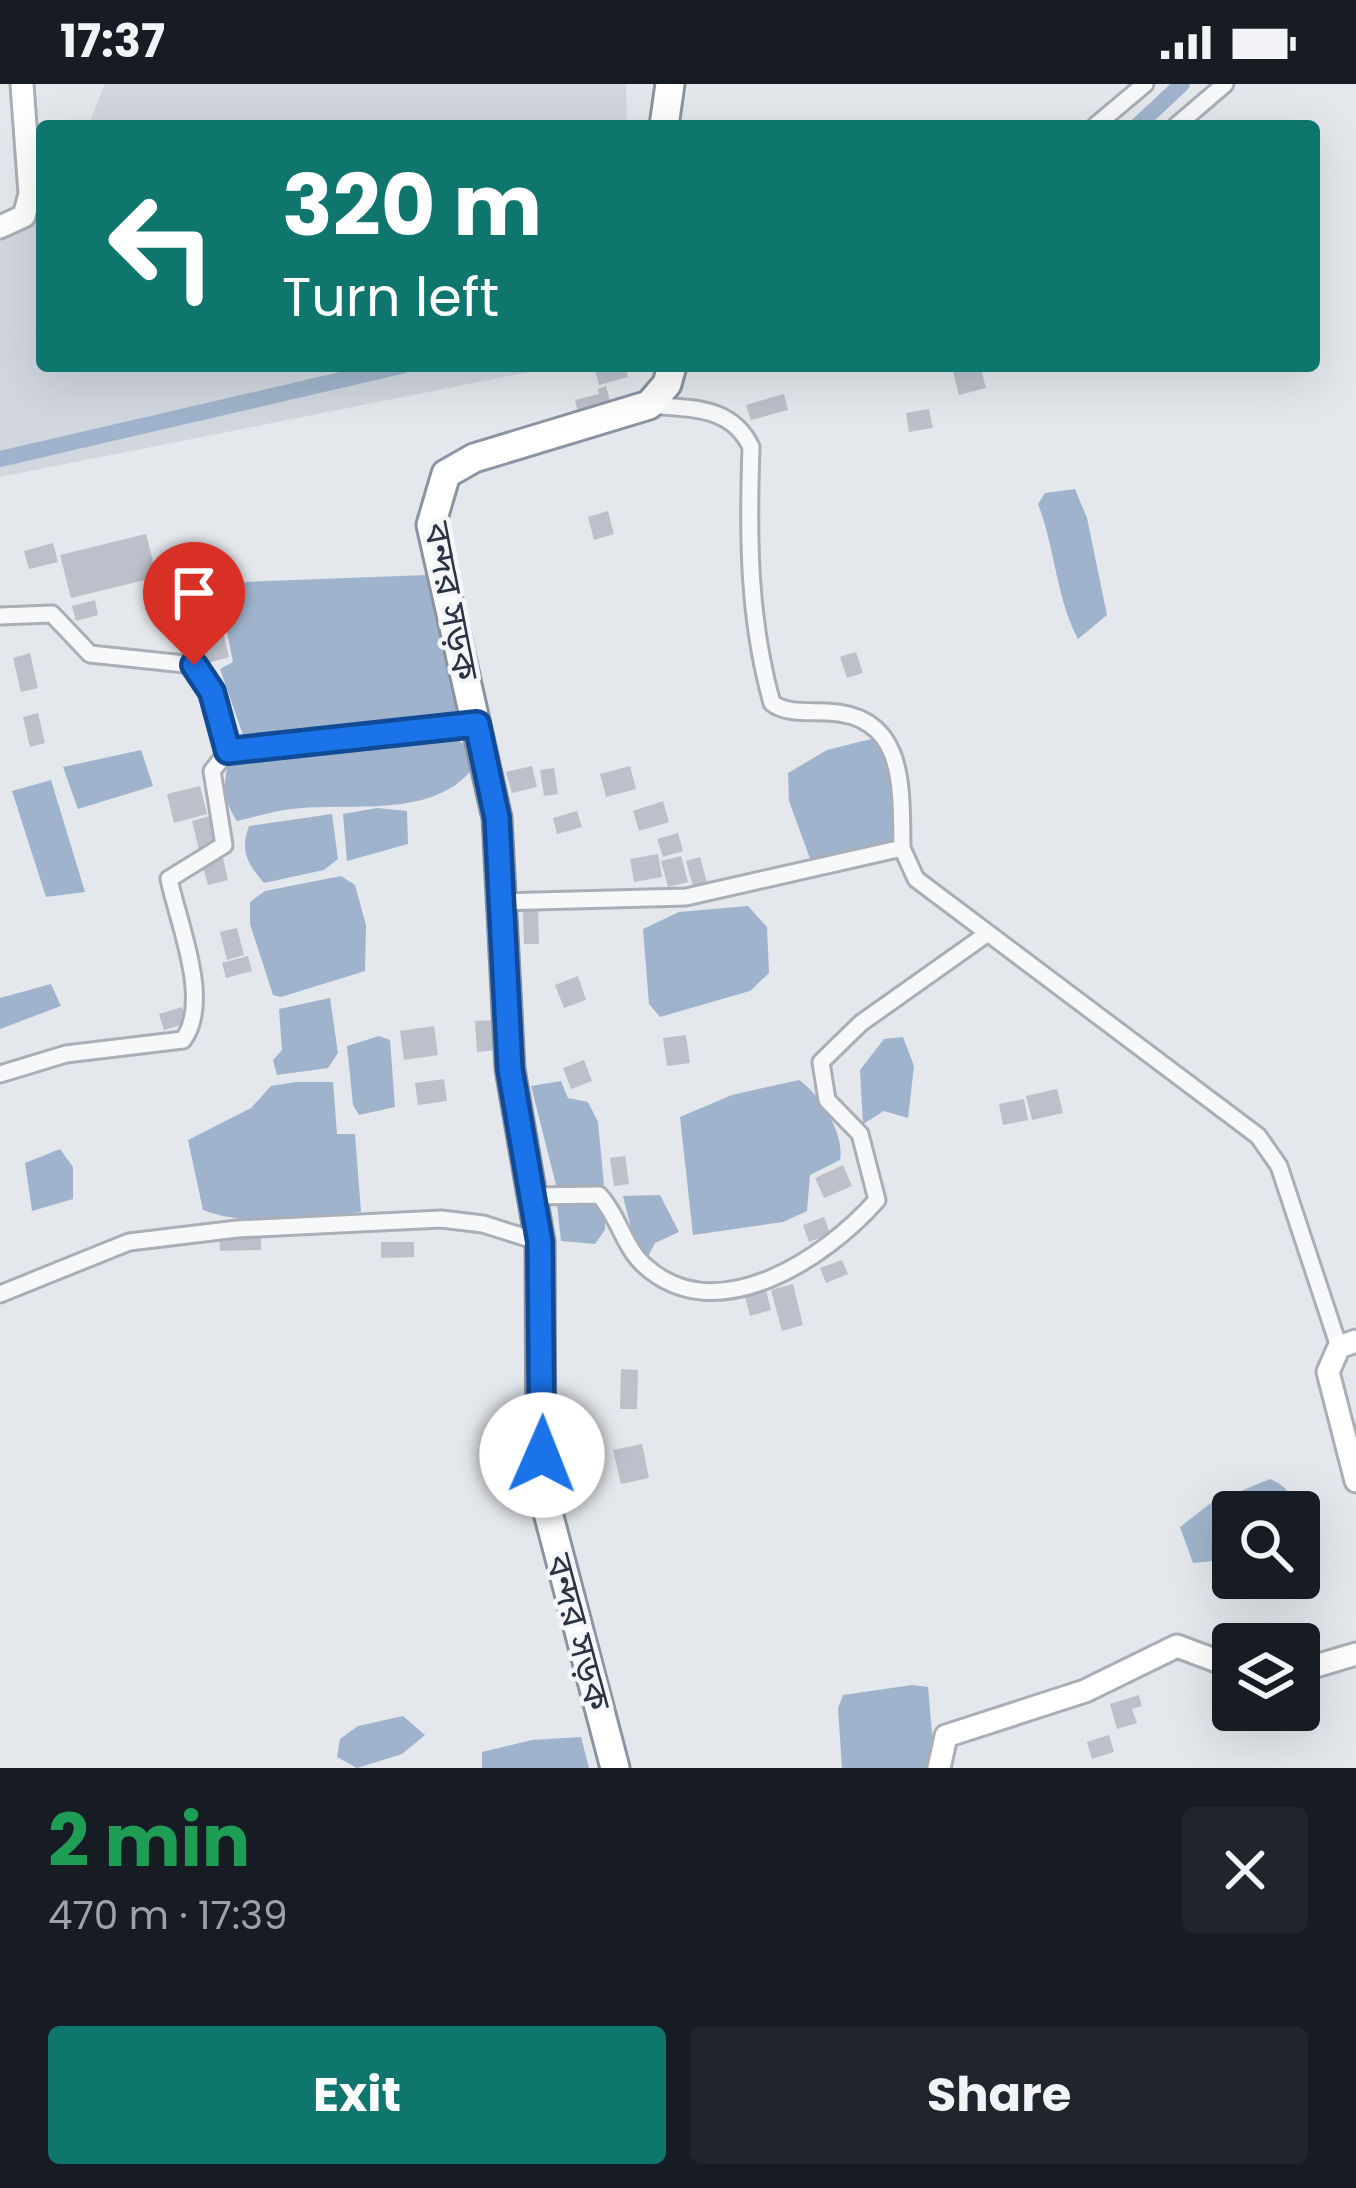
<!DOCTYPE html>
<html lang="en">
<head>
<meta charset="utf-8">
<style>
	body { margin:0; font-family:Poppins,"Noto Sans Bengali",sans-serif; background:#20242c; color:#f1f3f6; height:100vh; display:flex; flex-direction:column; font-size:45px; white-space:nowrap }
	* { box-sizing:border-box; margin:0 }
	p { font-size:39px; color:#9ea1a6 }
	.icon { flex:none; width:66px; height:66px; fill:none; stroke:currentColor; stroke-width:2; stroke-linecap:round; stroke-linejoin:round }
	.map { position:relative; height:1684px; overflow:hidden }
	.details { display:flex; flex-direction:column; background:#171b24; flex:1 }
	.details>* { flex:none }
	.top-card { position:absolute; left:36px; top:36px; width:1284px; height:252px; border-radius:12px; box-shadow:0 12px 48px #0002; background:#0f766e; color:#fff; overflow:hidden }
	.tools { position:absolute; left:1212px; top:1407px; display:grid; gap:24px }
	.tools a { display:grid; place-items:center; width:108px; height:108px; border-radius:12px; background:#171b24; box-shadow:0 12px 48px #0002; font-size:60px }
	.pin { position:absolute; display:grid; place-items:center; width:102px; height:102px; color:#fff; margin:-123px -51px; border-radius:50% 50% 50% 0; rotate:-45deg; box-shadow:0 0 12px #0007 }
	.pin .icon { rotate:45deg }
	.me { position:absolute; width:132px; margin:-66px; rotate:1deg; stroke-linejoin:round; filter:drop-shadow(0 0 9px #0008) }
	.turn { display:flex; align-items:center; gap:42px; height:252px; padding:0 48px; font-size:54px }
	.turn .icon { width:156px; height:156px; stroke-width:2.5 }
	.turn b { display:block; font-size:84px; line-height:102px }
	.round { display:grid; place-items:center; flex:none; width:126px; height:126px; border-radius:12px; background:#20242c }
	.overview { display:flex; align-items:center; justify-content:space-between; height:204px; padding:0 48px }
	h1 { font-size:72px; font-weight:700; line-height:90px; color:#1e9e55 }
	.cta { display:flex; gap:24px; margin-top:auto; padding:24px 48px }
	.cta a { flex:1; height:138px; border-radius:12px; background:#0f766e; color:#fff; font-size:48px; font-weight:700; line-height:138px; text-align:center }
	.cta a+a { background:#20242c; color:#f1f3f6 }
	.status { display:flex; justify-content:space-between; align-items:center; height:84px; padding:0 60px; background:#171b24; direction:ltr }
	.status svg { height:33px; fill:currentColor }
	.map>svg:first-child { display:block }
</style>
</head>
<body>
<div class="status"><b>17:37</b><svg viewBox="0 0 49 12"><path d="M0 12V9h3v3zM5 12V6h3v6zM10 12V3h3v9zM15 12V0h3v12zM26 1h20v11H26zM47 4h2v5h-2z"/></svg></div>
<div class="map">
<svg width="1356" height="1684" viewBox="0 0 1356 1684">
	<rect width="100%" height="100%" fill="#e4e7ec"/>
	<path fill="#d2d6de" d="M105,0H626L627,42H88Z
		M42,123V282H559L0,393V132Z"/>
	<path fill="#9fb4cc" d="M1075,405L1087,434L1107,531L1078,555C1056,513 1055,464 1038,420L1045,409Z
		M427,491L463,627L244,654L220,585L233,578L219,509L244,498Z
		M447,649L467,662L471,687C429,735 350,718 292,725C274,727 255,733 237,737C223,716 223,703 228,679L264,669Z
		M875,654L895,692V758L812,780L789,717L788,689L827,666Z
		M141,666L153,702L78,725L63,683Z
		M51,696L85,808L46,813L12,707Z
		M377,724L407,727L408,760L347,777L343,730Z
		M332,730L338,775L324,786L264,799C247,779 240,767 249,742Z
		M341,792L355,801L366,841L365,887L281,913L273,911L250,840V818L265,807Z
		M748,822L767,843L769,889L750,907L660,933L649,920L643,845L679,828Z
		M51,900L61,922L0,945V914Z
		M330,914L338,969L328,984L277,991L273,976L282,966L279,925Z
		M379,952L390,956L395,1023L359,1031L353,1021L347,962Z
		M903,953L914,982L908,1034L884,1027L863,1040L860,986L884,955Z
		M799,996C820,1010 845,1050 840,1076L810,1091L807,1127L783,1138L693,1151L680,1033L732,1011Z
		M561,997L568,1014L588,1018L598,1038L604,1101L576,1107L556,1101L531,1002Z
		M296,998H333L337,1050H355L361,1128C311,1134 250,1144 203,1126L188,1056L251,1024L271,1002Z
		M60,1065L73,1083V1115L32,1127L25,1079Z
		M660,1111L679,1148L655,1159L647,1174L635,1160L623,1112Z
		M595,1120L605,1129V1146L595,1160L561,1157L557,1121Z
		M1270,1395C1288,1402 1297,1418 1304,1435L1301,1443L1299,1428H1233V1475L1193,1479L1180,1443L1211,1419Z
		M912,1601L928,1603L935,1684H842L838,1624L843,1611Z
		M403,1632L425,1651L402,1670L357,1684L337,1673L340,1655L358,1642Z
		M581,1653L589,1684H482V1668L532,1656Z"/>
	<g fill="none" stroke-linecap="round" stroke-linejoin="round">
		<path stroke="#9fb4cc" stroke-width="16" d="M1137,42L1182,0
			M0,375L401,282"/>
	</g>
	<path fill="#bbc0ca" d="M606,282H625L628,293L599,301L595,286L607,288Z
		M980,282L986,304L959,311L953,288Z
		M606,302L612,325L579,333L575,316L599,310L598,305Z
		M784,310L788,326L751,336L746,321Z
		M929,325L933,344L909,348L906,329Z
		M608,427L614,450L594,456L588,433Z
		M146,450L157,493L71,514L60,471Z
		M53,459L58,478L29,485L24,467Z
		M210,514L216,537L199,541L193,518Z
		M95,516L98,531L76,537L72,522Z
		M222,543L229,573L208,579L201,548Z
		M856,568L863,589L847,594L840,573Z
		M30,569L38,604L21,608L13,574Z
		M38,629L45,659L30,663L23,633Z
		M532,682L537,703L512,709L506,688Z
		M630,682L636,705L606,713L600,690Z
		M554,684L558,710L544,712L540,686Z
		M200,702L207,730L174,739L167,710Z
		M663,717L669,738L639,747L633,727Z
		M577,727L582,743L557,750L553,734Z
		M210,732L217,761L199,766L192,737Z
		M678,749L683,767L663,773L657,755Z
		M658,770L662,793L634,798L630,775Z
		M681,772L688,798L668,803L661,777Z
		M700,773L708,802L694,806L686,777Z
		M223,774L228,796L208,801L202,779Z
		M538,826L539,860H524L523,827Z
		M237,844L244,871L227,876L220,848Z
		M248,872L252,887L226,894L222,879Z
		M578,892L586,916L564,924L555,901Z
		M182,923L187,939L164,946L159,930Z
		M496,936L498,966L477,968L475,937Z
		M434,942L438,971L404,976L400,947Z
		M686,951L690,979L667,982L663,954Z
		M584,976L592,997L571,1005L563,984Z
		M444,995L447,1017L418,1021L415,999Z
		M1057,1005L1063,1029L1032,1036L1026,1012Z
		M1024,1015L1028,1036L1003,1041L999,1020Z
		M625,1072L629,1100L614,1102L610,1074Z
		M843,1081L852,1102L824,1114L815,1094Z
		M824,1133L830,1150L809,1158L803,1141Z
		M219,1152H261V1166L220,1167Z
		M381,1158H414V1173L381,1174Z
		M842,1176L848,1190L826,1199L820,1184Z
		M764,1199L771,1226L750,1232L743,1205Z
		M793,1200L803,1241L782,1247L771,1206Z
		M621,1285L638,1286L637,1325H620Z
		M642,1360L649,1394L621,1400L613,1366Z
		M1139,1611L1142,1622L1132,1625L1137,1639L1117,1645L1110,1620Z
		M1109,1651L1114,1668L1092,1675L1087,1658Z"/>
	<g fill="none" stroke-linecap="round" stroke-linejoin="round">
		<g stroke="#a9aeb7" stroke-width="21">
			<path id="street" d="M1095,42L1145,0
				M1176,42L1225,0
				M649,321C690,325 731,321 751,363C748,451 748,534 772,619C786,630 809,627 827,628C906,631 901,702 902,764
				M0,532L52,530L90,570L194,581L212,608L228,667L477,641
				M500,818L686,813L902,764L916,795L1258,1052L1279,1082L1339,1263
				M0,990L66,970L183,956C212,917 178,839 169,795L224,761L212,687L228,667
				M534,1112L599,1111C618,1131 624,1163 644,1181C716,1248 826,1174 877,1116L860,1050L827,1016L821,978L861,939L988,849
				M0,1210L129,1158L237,1145L441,1135L483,1140L540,1158"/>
		</g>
		<g stroke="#a9aeb7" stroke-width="27">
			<path id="secondary" d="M0,143L24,132L30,110L22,0
				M1356,1257L1339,1263L1328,1288L1356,1397
				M1299,1587L1356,1570
				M939,1684L946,1652L1085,1607L1177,1562L1233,1583"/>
		</g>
		<g stroke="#8b94a3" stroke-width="33">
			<path id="highway" d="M664,42L670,0
				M615,1684L541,1402L540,1158L510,985L497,734L431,441L446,390L474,374L649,321L667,300L672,282"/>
		</g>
		<use href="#street" stroke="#f7f8fa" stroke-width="15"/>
		<use href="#secondary" stroke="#fff" stroke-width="21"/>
		<use href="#highway" stroke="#fff" stroke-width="27"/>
	</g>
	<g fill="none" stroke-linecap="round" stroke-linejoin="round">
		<g stroke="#114b97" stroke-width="30">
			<path id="route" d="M194,581L212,608L228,667L477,640L497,734L510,985L540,1158L542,1371"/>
		</g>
		<use href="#route" stroke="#1a73e8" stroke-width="21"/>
	</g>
	<g text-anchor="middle" stroke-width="9" stroke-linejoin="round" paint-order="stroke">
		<g font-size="36" fill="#2b3445" stroke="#f4f6f9">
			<text transform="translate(452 517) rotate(79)" y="13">বন্দর সড়ক</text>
			<text transform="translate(579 1548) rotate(75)" y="13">বন্দর সড়ক</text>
		</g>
	</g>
</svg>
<div class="tools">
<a><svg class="icon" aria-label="search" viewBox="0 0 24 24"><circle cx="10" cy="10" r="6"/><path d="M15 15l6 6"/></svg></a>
<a><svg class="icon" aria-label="layers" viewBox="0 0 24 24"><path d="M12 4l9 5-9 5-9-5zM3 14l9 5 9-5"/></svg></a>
</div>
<div class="pin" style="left:194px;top:581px;background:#d93025"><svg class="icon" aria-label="arrive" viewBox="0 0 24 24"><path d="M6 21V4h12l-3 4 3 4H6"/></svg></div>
<svg class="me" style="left:542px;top:1371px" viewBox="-20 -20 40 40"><circle r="19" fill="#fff"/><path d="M0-13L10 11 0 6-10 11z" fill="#1a73e8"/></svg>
<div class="top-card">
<div class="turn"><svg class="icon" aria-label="left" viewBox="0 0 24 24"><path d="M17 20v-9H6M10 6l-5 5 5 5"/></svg><div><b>320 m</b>Turn left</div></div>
</div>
</div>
<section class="details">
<div class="overview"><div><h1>2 min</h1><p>470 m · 17:39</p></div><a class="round"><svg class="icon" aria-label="close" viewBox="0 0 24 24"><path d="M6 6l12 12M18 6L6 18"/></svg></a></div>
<div class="cta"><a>Exit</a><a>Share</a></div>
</section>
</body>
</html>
